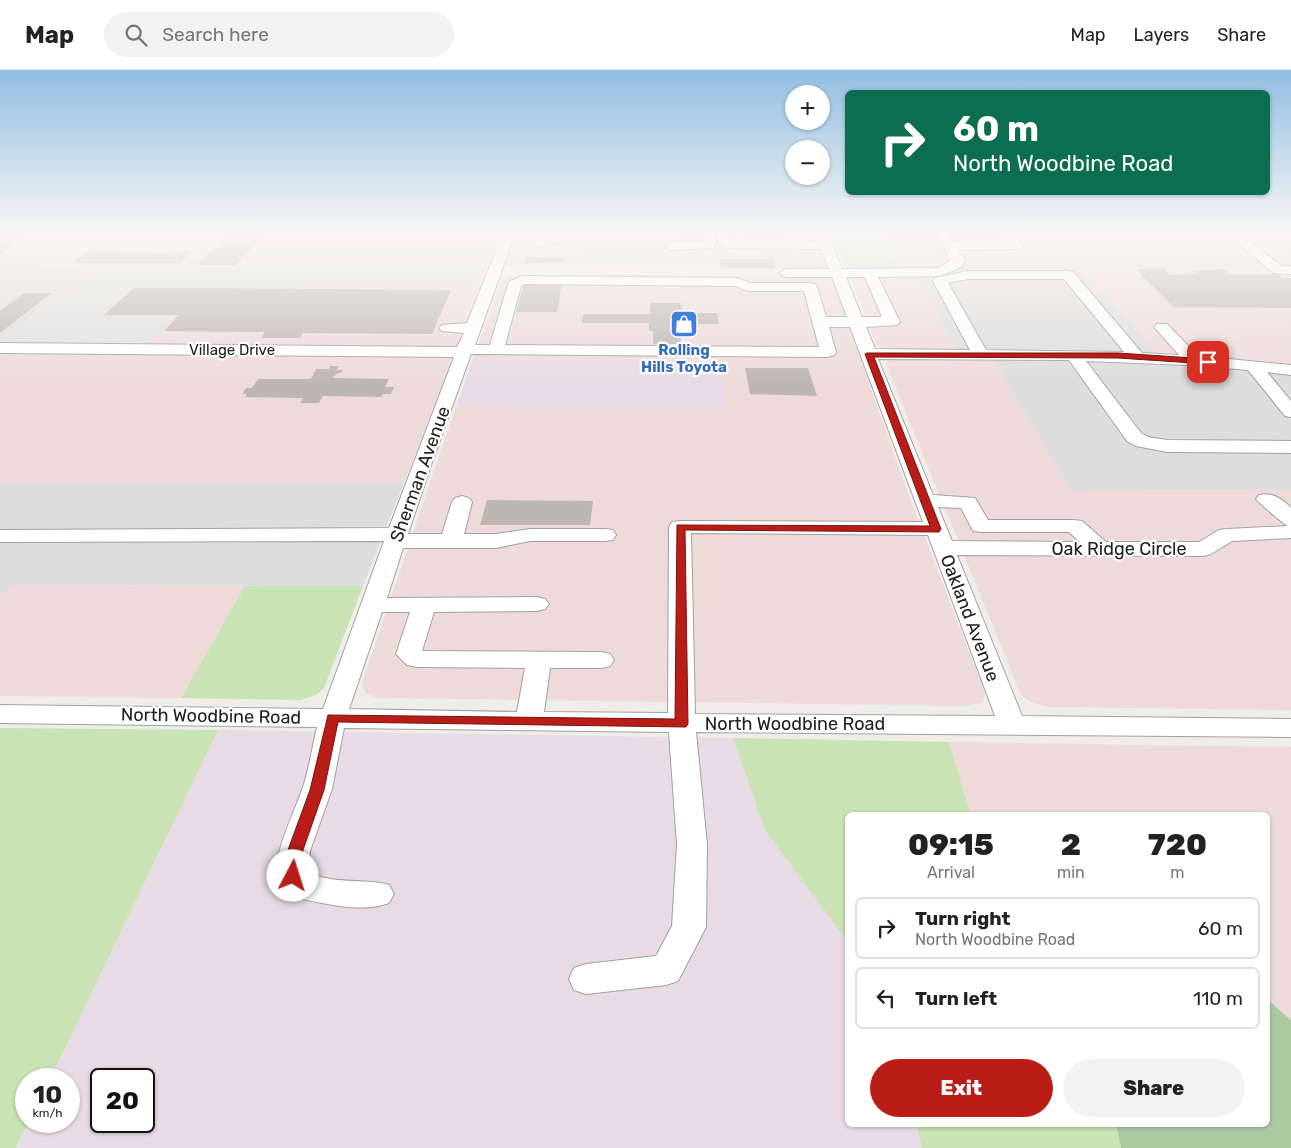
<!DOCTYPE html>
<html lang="en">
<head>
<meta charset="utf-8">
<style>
	body { margin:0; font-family:Rubik,sans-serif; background:#f2f2f2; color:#222; height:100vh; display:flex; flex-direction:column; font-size:19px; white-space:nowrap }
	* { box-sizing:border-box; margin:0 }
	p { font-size:16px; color:#767676 }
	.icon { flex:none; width:28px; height:28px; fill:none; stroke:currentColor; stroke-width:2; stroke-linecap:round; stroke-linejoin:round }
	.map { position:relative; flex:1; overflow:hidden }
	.details { position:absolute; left:845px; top:742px; width:425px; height:315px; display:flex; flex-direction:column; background:#fff; border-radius:8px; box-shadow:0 1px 4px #0004 }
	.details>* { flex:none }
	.banner { position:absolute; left:845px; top:20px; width:425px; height:105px; border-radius:8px; box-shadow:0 1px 4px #0004; background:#0b6e4f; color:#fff; overflow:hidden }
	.fabs { position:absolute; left:785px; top:15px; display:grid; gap:10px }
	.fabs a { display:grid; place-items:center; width:45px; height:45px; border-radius:50%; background:#fff; box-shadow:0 1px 4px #0004; font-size:25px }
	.speed { position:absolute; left:15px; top:998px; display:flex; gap:10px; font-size:25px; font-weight:700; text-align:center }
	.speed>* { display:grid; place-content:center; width:65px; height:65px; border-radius:50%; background:#fff; box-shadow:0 1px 4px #0004; line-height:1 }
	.speed small { font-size:12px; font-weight:400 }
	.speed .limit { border:2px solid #111; border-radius:8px; background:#fff; color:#111 }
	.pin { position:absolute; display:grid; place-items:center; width:42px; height:42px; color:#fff; margin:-21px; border-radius:10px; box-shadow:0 2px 8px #0006 }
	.me { position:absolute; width:55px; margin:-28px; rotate:5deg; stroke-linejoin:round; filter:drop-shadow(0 0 4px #0008) }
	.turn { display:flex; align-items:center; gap:18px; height:105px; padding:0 25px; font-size:22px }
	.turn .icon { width:65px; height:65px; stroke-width:2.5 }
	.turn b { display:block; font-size:35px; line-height:42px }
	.eta { display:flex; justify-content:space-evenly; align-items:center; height:85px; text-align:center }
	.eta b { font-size:30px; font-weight:800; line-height:35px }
	.cta { display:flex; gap:10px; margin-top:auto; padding:10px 25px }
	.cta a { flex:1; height:58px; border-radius:30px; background:#b81d18; color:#fff; font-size:20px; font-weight:800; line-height:58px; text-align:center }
	.cta a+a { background:#f2f2f2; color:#222 }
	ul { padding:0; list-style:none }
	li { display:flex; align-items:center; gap:15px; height:62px; margin:0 10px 8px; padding:0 15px; border:2px solid #e0e0e0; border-radius:8px }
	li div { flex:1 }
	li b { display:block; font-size:19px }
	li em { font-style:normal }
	header { display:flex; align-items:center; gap:30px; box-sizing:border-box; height:70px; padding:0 25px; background:#fff; border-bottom:1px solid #e0e0e0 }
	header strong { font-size:24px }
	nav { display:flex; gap:28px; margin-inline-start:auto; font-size:18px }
	.search { width:350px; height:45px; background:#f2f2f2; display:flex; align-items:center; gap:12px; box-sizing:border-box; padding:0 18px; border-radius:28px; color:#767676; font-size:19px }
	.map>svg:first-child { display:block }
</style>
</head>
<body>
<header>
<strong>Map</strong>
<div class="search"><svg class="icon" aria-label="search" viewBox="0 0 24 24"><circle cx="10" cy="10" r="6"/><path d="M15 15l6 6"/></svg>Search here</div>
<nav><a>Map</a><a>Layers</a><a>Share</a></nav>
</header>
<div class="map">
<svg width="1291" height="1078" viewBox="0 0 1291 1078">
	<rect width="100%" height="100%" fill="#efede8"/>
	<path fill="#dedddd" d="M0,195H94L0,270Z
		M962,197H1079L1158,283L956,281L917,206L953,201Z
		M993,289L1146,290L1291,304V420L1071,421Z
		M0,413H404L363,516L11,515L0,528Z"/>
	<path fill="#eedbd9" d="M0,161H500L459,272L456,276L451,277L0,275V270L93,196L0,195Z
		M517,161H814L827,197L815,200L513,198L507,196L506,193Z
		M831,161H1291V294L1158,283L1079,197H962L945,204L918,206L956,281L882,279L877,276L846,196H898L880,163L832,164Z
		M513,205L821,206L832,209L907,421L985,623L982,632L968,636L377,628L365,623L362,613L456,337L726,338L721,290L473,289L502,208Z
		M0,283L444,286L451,288V293L404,413H0Z
		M895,289H993L1071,421L1291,420V640L1049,637L1031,632L1021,625L886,294L889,290Z
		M11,515L245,516L181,628L0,626V528Z
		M949,672L1291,677V950L1268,930V745H971Z"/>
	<path fill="#e8dbe5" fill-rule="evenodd" d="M473,289L721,290L726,338L456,337Z
		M218,660L733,668L765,760L847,871L848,1055H917L922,1078H17L29,1051H69V1009H50ZM101,1009H144V1051H101Z"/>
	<path fill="#cae3b4" d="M880,163L898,197L846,196L832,164Z
		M245,516H363L324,618L316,625L300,630L181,628Z
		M0,658L218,660L50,1009H26V1051H29L16,1078H0Z
		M733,668L949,672L971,745H848L847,871L765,760Z
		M917,1055H1116L1121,1078H922Z"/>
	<path fill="#accaa2" d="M1268,930L1291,950V1078H1121L1116,1055H1268Z"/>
	<path fill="#e0e0e0" d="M272,161H497L473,217L129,216L96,246H173L147,274H0L98,195L238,196Z
		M585,161H657L658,189L645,190V196H580Z"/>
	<path fill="#bdb6b1" d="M7,161H34L28,165H31L6,179H9L0,185V165Z
		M214,161H268L236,195H197L228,165L210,164Z
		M682,161H704L705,171H682Z
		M747,161H780L782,169H748Z
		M884,161H932L939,171L890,170Z
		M946,161H997L1004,170H953Z
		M1010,161H1040L1042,163H1011Z
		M88,181L174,183L192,181L180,193H73Z
		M526,187H565L564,192L524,194Z
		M720,189H773L775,198L721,197Z
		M1138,199H1164L1169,205L1196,203L1192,201L1223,199L1231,204H1278L1283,208H1291V238L1174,237L1141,205Z
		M524,214H562L557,242H516Z
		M134,218H205L451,220L432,264L303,263L300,268H261L265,262L164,261L179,245H104Z
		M24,223H51L0,263V241Z
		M650,233H681L682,243H717L719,254H684V261H680L681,274H653V261H649V253H582L583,244H650Z
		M330,296H339L337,300H343L341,303H338L332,308L389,309L385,317H394L391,324H383L381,327L323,326L319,333H300L303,328L245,327L247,324H242L246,318H252L258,309H311L316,299H329Z
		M745,298H808L817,326L750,324Z
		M487,430L593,431L590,455H480Z"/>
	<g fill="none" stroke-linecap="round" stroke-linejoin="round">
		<path stroke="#c6c4c0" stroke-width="14" stroke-dasharray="14 7" stroke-linecap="butt" d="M731,164L733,169"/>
		<g stroke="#a1a1a1" stroke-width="2">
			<path id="minor" d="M504,161H516L475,275H490L508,214L510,211L522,206L738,208L750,213H810L815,214L817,217L826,247H847L832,207H786L779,203L786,199H829L821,179L725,178L719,174L716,161H728L730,170L818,171L815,161H827L842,199L938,198L951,190L934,161H946L953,172H1007L998,161H1010L1023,176L1022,179L958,180L965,190L962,197L940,206L878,207L900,252L897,255L866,257L875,279L970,280L933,211L935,208L968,201H1068L1073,202L1142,283L1179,285L1154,257L1157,254H1167L1198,286L1291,295V305L1267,302L1291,331V347L1285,346L1248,300L1186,295L1086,291L1141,363L1148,367L1167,370L1291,371V383L1167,382L1136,376L1127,371L1069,290L878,289L933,425L975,428L988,450H1074L1082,451L1106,472H1199L1219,460L1227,459L1288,456C1285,455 1259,433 1256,429L1259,425C1271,422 1282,428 1291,438V468L1232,471L1211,484L1203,486L957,485L1022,646L1291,649V667L696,662L707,775L706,857L678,911L666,915L586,924L574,920L569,909L574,898L586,894L656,886L672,856L677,775L669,662L344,658L332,719L310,781L309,801C325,815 368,808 389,815L394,824L389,833C367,841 344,837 322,833C305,830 285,827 278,808C271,789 295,740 302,720C309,700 312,678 317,657L0,653V635L323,639L384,471L0,472V460L389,458L454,287L0,283V273L457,277L464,263L442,261L439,258L442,255L467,253ZM846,207H865L882,247H862ZM968,209H1064L1124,282L986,280L948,213ZM525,214L735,216L748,221H804L819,277L505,275L521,216ZM829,257H850L923,452L680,451L672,452L669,457L668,643L544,642L550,598H601L610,596L614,590L610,584L601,582L422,581L434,542L537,541L545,539L549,534L545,529L537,527L387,528L403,478H496L530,471H605L613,470L616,465L613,460L605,459H530L496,464H464L472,432L469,428L462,426L455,428L452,432L442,464H408L430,398L471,284L828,287L834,285L836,282ZM938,437L961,438L973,461L981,462H1069L1080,472L952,471ZM691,463L928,465L995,646L695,644ZM382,542H410L396,584L407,595L416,597L525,598L517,642L349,639Z
				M554,161H566L561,171L539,177L533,173L534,170L552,166Z
				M703,161H715L716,173L714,178L670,180L664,176L670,172L703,171Z
				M1061,161H1096C1090,167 1067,167 1061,161Z
				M1222,161H1235L1282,196H1291V204L1274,203Z"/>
		</g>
		<use href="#minor" fill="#fff" fill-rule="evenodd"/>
	</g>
	<linearGradient id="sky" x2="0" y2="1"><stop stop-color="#91bee2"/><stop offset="0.52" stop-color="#f8f7f5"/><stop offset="1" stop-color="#f8f7f5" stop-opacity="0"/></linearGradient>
	<rect width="1291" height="312" fill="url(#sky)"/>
	<path fill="#b81d18" stroke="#781310" d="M867,283H1118L1208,289L1212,292L1208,294L1118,288L874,287L941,459L939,462L685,460L688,654L686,657L338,652L324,720L303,780L300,806L298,810L293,812L287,810L285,806L288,780L310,720L328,645L675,649L677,455L930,456L865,284Z"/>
	<defs>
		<g id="shop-square" transform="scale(1.4375)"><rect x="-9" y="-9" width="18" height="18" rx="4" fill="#3f7fe0" stroke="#fff"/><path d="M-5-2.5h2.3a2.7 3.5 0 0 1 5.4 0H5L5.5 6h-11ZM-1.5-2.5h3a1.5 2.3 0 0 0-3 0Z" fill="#fff"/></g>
	</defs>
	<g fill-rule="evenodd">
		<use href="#shop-square" x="684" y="254"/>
	</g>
	<g text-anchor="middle" stroke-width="4.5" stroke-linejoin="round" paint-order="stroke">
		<g font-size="15" fill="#202020" stroke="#fff">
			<text x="232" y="285">Village Drive</text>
		</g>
		<g font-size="15" font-weight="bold" fill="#366cbe" stroke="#fff">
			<text x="684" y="285">Rolling<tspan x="684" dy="17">Hills Toyota</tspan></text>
		</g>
		<g font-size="18" fill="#202020" stroke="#fff">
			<text transform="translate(420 404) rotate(-70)" y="6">Sherman Avenue</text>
			<text x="1119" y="485">Oak Ridge Circle</text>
			<text transform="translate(970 548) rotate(69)" y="6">Oakland Avenue</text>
			<text transform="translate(211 646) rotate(1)" y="6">North Woodbine Road</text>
			<text x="795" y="660">North Woodbine Road</text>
		</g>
	</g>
</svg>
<div class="fabs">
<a>+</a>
<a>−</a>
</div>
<div class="speed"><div>10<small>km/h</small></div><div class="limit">20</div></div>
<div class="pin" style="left:1208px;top:292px;background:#d93025"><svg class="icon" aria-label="arrive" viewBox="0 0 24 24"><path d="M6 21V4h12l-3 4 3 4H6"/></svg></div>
<svg class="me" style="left:293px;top:806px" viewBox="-20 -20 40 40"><circle r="19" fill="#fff"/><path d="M0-13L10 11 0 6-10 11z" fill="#b81d18"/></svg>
<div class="banner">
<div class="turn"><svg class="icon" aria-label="right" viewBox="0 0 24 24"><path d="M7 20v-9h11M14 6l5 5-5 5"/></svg><div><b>60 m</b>North Woodbine Road</div></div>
</div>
<section class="details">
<div class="eta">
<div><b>09:15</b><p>Arrival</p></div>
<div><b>2</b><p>min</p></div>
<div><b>720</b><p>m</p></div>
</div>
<ul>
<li><svg class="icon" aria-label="right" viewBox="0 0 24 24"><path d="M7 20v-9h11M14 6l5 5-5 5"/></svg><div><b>Turn right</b><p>North Woodbine Road</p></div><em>60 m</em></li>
<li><svg class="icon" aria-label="left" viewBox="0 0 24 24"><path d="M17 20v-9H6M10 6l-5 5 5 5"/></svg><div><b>Turn left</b></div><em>110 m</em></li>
</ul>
<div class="cta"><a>Exit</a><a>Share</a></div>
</section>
</div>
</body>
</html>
